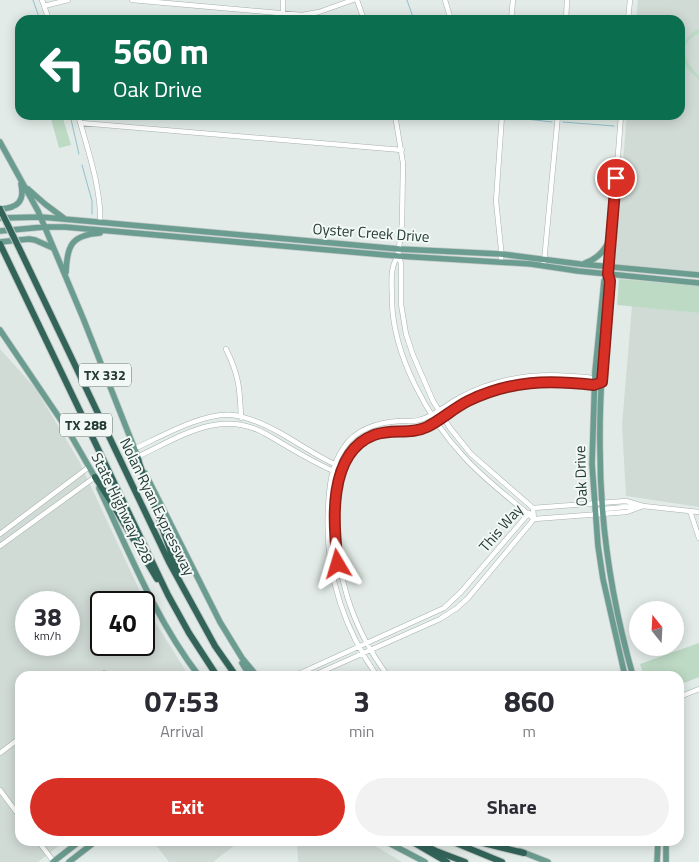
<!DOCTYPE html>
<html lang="en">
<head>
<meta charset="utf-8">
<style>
	body { margin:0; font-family:"Titillium Web",sans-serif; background:#f2f2f3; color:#2b2b33; height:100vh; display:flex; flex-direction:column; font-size:19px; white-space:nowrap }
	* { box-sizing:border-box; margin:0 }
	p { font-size:16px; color:#7c7c81 }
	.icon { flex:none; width:28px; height:28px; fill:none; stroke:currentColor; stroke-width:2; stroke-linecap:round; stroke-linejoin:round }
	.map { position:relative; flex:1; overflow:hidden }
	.details { position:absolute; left:15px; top:671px; width:669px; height:175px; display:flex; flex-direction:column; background:#fff; border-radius:15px; box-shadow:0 2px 12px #0003 }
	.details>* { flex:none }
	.top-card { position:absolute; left:15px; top:15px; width:670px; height:105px; border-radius:15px; box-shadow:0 2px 12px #0003; background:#0b6e4f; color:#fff; overflow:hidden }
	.needle { width:32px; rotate:342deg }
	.controls { position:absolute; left:629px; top:601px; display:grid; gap:10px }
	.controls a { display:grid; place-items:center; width:55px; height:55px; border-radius:50%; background:#fff; box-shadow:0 2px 12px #0003; font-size:25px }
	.speed { position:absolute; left:15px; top:591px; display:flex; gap:10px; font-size:25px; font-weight:700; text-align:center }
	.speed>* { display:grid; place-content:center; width:65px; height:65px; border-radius:50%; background:#fff; box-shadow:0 2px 12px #0003; line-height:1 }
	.speed small { font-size:12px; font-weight:400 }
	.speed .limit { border:2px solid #111; border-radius:8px; background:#fff; color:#111 }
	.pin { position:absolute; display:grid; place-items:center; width:42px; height:42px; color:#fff; margin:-21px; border:2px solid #fff; border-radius:50%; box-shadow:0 1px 5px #0007 }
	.me { position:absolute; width:55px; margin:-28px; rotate:353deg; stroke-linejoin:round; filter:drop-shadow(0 0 4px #0008) }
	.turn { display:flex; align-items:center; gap:18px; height:105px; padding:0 15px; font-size:22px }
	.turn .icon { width:65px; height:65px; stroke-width:2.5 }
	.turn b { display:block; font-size:35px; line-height:42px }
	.eta { display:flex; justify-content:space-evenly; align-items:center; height:85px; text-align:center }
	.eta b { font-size:30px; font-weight:700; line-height:35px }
	.cta { display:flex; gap:10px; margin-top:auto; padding:10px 15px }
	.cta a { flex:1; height:58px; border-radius:30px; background:#d93025; color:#fff; font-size:20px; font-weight:700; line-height:58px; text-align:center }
	.cta a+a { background:#f2f2f3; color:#2b2b33 }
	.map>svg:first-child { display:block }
</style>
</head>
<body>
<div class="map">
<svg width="699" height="862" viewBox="0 0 699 862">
	<rect width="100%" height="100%" fill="#e2ebe7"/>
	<path fill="#d1dbd6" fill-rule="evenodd" d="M638,0H699V272L614,264L627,115H680V20H636Z
		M632,306L699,313V507L626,496L622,425Z
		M0,349L36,389L79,461L152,617L189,676H20V841H65L38,862H0ZM26,602H69V645H26ZM101,602H144V645H101Z
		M153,841H240L213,862H169Z
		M297,841H367L402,862H298Z"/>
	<path fill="#bddac5" d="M699,29V33C676,44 685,62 699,76V80C694,75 689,71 685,65C677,51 685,35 699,29Z
		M50,115H62L71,145L59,148Z
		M619,279L699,286V313L617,305Z
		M699,643V677L679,685V676H644L640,664Z"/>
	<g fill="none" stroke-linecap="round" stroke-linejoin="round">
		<path stroke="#8fc2cb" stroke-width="1" d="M33,0L40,20
			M407,0L414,20
			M70,115L79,154
			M492,115L497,116
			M509,117L552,122
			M563,122L614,126
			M82,165L92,201V214"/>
		<g stroke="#a5b2ae" stroke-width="5.5">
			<path id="minor" d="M42,0L49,20
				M132,0L302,15L319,12L353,0
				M357,0L364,20
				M445,0L451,20
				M44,6L68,0
				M283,14V0
				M511,20L513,0
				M566,20L567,0
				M628,20L630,0
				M78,115C87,147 102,191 100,223
				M395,115L403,163L402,223L398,256L401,263V304L406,334L413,355L433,401L450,428L471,454L533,508
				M81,123L402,150
				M398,256C389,268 392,286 392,301C393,355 428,419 465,458C486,481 511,499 534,519L627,512L643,506
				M501,262V249L496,201L502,115
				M544,262L558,115
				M609,274L621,115
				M226,349C239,375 240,389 241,418
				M134,449C160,437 204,412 232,415C249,417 268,426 282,434C303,446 321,459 343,468
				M137,457C180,437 220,408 266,434C291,448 314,464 341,474
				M533,508L626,501L643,506L699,512
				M690,511L699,538
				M596,515L599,510L603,509L637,506
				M0,534L89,467
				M0,546L95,477
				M104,673L106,676
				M294,676L444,608L461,592L529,513
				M312,676L440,619L457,608L468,598L534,519L533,508
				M377,676C342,626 325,569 328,509C329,488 331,465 344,447C357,428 380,422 401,421C407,421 413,422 419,420C433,417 446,405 459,398C494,379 530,373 569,376C581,377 592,376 602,382
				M388,676C351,627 333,568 336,506C337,485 341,462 357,446C369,434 385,431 402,430C408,430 415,431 421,430C434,426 445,415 456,408C465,402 474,398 484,394C510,383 537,381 566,383C576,383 586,385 596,384
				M679,697L699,689
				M0,753L20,738
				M0,790L20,817
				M38,841L54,862"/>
		</g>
		<g stroke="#c2c8c6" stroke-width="7">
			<path id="major" d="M0,142L38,211L83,318L139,460
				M28,189L45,204L65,219
				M0,209C17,208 25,202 21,184
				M0,218L41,217L399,249L501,254L580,264L699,275
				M0,231L44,227H65L398,256L531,264L578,271L699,283
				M0,242L29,239L35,240L53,248
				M585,263C599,258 605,250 611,237
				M66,272C67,246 71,235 100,233
				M609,274L604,281L595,372L592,464L598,546L603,579L625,676
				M609,274L610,281C604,336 599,392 600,448C600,525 612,602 633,676
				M0,330L69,432L96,479
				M145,473L220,622L242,658L257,676
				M99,488C129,552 156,620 199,676
				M242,663L250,676
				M385,841L425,862
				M493,841L507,846
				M520,851L548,862
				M53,862L80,841
				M69,862L96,841
				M657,862L658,841
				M666,862V841"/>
		</g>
		<g stroke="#c2c8c6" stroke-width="8">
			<path id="highway" d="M0,244L168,595L189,633L217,676
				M21,252L169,562L215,646L236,676
				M137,457L178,572
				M95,477L110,500L157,579
				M411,841L447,862
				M416,841L436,851L465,862
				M451,841L502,862
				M475,841L524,853"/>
		</g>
		<use href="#minor" stroke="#fff" stroke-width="4.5"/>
		<use href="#major" stroke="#6b9c90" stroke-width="5.5"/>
		<use href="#highway" stroke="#32645a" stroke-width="6"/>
		<g stroke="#c2c8c6" stroke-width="8" stroke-linecap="butt">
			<path id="highway-bridge" d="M0,209L21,252"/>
		</g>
		<use href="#highway-bridge" stroke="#32645a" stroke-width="6"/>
	</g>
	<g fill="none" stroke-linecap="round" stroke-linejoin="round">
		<g stroke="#8d1f18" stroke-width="12">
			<path id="route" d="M338,564C333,524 327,453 374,435C391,428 411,435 427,427C441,420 454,408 468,401C511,380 549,380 594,385L602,382L610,281L608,274L616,178"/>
		</g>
		<use href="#route" stroke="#d93025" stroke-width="9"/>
	</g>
	<g text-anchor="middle" stroke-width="4" stroke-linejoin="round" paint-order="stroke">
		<g fill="#f2f8f5" stroke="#62736e" stroke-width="1">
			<rect x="79" y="363.5" width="52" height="23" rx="4"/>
			<rect x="60" y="413.5" width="52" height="23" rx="4"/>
		</g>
		<g font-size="14" font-weight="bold" fill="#243a34">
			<text x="105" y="380">TX 332</text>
			<text x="86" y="430">TX 288</text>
		</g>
		<g font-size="15" fill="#243a34" stroke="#f2f8f5">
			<text transform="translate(371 233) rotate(4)" y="5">Oyster Creek Drive</text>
			<text transform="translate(581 476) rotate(-92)" y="5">Oak Drive</text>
			<text transform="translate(157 507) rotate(64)" y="5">Nolan Ryan Expressway</text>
			<text transform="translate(122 508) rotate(64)" y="5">State Highway 228</text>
			<text transform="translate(501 528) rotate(-49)" y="5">This Way</text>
		</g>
	</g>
</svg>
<div class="controls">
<a><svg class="needle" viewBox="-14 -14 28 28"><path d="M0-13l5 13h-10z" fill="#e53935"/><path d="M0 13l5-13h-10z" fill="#7c7c81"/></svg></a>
</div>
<div class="speed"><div>38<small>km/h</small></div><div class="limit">40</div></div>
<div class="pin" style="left:616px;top:178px;background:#d93025"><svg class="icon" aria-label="arrive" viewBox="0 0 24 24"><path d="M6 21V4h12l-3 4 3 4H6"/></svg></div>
<svg class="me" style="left:338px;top:564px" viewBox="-20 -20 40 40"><path d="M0-17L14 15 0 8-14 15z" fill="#d93025" stroke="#fff" stroke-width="4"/></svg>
<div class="top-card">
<div class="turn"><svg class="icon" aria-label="left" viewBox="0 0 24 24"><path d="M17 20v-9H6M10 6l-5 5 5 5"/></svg><div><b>560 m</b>Oak Drive</div></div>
</div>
<section class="details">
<div class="eta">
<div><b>07:53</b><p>Arrival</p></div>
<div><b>3</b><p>min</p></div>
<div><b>860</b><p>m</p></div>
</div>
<div class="cta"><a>Exit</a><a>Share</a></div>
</section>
</div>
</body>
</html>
